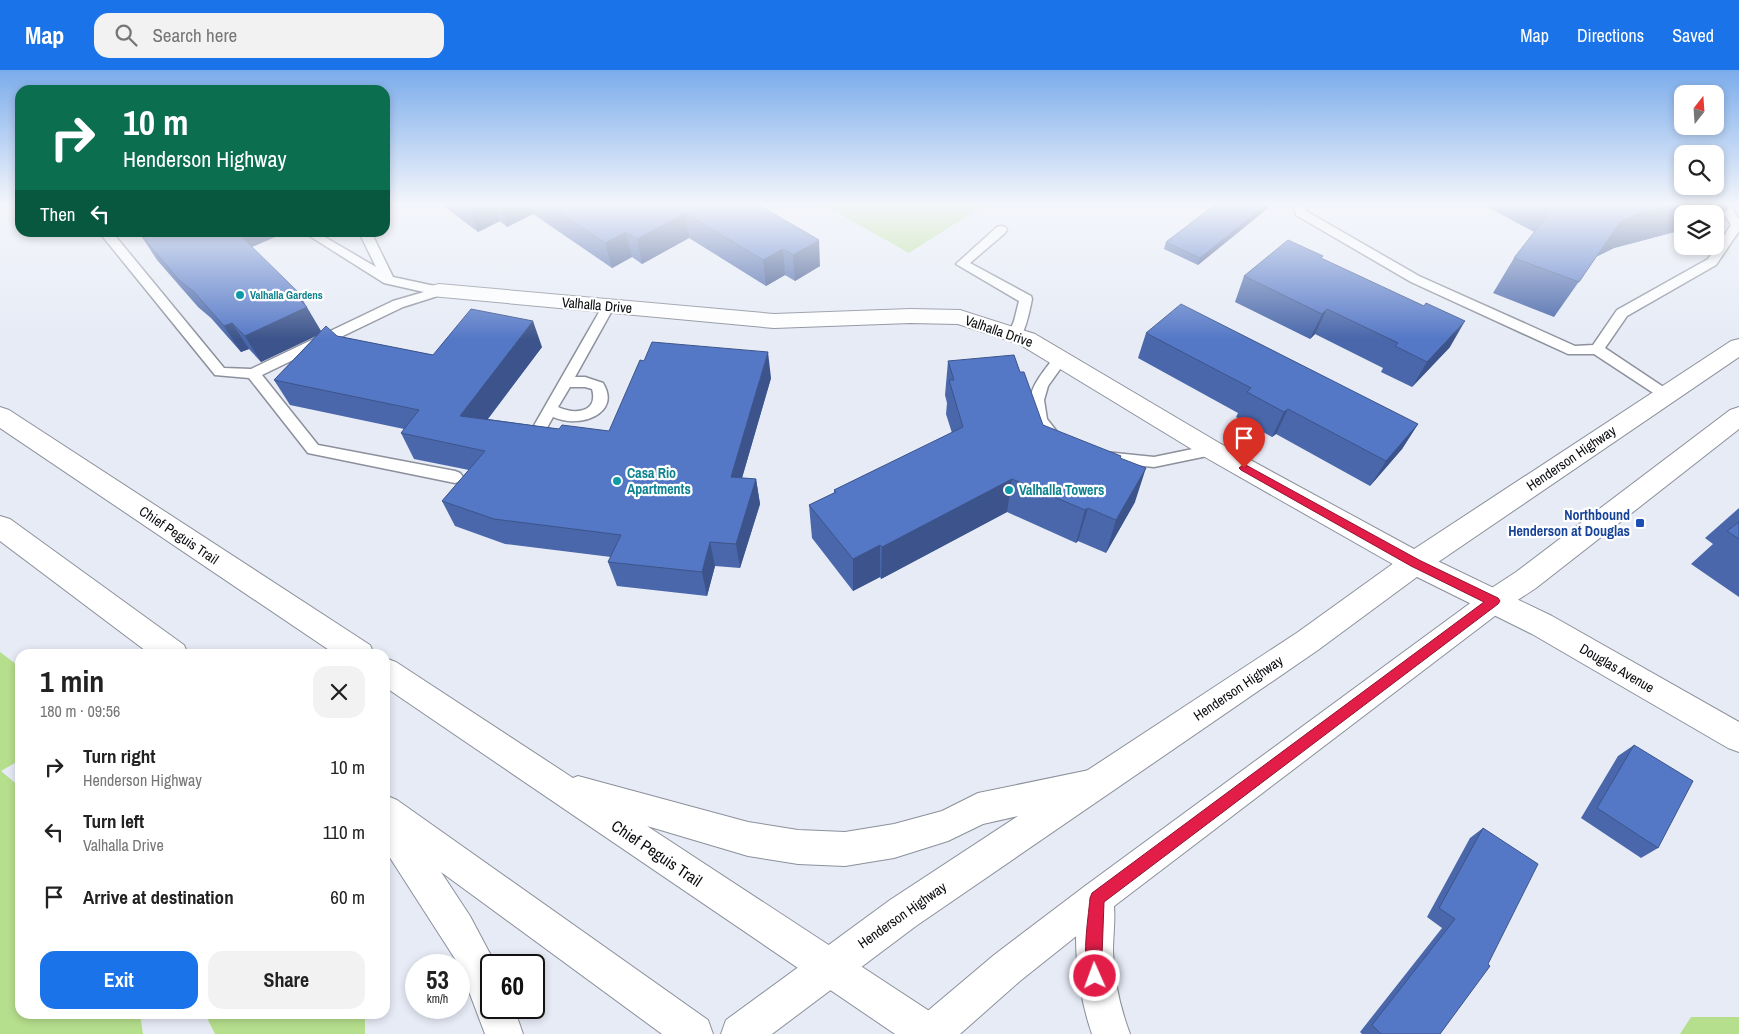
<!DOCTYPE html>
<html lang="en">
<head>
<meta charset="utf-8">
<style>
	body { margin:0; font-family:"Archivo Narrow",sans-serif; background:#f2f2f2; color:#222; height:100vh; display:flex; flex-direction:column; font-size:19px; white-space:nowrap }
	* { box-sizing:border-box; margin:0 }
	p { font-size:16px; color:#767676 }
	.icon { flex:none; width:28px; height:28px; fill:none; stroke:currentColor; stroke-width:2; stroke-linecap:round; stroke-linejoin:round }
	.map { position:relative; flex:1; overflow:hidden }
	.sheet { position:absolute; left:15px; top:579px; width:375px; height:370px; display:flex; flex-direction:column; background:#fff; border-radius:15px; box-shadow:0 2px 8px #0003 }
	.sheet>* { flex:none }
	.guide { position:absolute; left:15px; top:15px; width:375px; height:152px; border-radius:15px; box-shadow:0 2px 8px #0003; background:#0b6e4f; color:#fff; overflow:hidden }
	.needle { width:32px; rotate:17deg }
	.fabs { position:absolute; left:1674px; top:15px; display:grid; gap:10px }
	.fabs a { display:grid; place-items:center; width:50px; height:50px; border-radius:10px; background:#fff; box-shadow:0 2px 8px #0003; font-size:25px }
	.speed { position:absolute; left:405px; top:884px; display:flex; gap:10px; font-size:25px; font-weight:700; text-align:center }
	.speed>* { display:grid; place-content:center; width:65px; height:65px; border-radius:50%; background:#fff; box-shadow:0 2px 8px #0003; line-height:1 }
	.speed small { font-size:12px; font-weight:400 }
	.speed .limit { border:2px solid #111; border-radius:8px; background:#fff; color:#111 }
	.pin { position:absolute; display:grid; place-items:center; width:42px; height:42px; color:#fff; margin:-51px -21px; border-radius:50% 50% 50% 0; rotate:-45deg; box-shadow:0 0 5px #0007 }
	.pin .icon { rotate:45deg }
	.me { position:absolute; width:55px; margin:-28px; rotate:358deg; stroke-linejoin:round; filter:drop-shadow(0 0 4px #0008) }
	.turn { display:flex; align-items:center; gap:18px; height:105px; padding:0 25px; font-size:22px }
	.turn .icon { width:65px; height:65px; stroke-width:2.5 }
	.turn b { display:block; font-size:35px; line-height:42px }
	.then { display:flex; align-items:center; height:48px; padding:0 25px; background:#0003; gap:10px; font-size:19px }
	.round { display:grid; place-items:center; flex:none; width:52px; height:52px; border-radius:15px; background:#f2f2f2 }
	.overview { display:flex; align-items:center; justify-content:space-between; height:85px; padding:0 25px }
	h1 { font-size:30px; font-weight:700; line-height:38px }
	.primary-button { display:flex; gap:10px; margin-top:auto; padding:10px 25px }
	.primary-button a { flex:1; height:58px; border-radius:15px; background:#1a73e8; color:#fff; font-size:20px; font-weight:700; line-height:58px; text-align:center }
	.primary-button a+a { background:#f2f2f2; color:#222 }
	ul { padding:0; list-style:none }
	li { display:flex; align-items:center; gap:15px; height:65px; padding:0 25px }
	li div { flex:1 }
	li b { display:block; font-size:19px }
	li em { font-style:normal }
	header { display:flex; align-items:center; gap:30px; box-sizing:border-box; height:70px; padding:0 25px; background:#1a73e8; color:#fff }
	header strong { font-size:24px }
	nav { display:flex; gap:28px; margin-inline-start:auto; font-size:18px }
	.search { width:350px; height:45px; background:#f2f2f2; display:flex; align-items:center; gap:12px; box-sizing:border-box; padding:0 18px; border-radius:15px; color:#767676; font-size:19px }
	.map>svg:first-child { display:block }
</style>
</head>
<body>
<header>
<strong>Map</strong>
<div class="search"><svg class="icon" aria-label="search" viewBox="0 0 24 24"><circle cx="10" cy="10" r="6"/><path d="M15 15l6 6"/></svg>Search here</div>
<nav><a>Map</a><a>Directions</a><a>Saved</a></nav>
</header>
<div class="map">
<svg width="1739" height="964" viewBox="0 0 1739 964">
	<rect width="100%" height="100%" fill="#e6ebf6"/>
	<path fill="#b6df8d" d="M822,134H986L909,183Z
		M0,582L20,597V690L1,701L20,717V944H140L143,964H0Z
		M205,944H365V964H215Z
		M1691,947H1739V964H1680Z"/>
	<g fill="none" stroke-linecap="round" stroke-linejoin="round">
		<g stroke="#8b909b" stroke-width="3">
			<path id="lane" d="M1293,134H1305L1306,141L1419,206L1575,276L1593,275L1617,240L1708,189L1731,155L1719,137L1721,134H1734L1731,137L1739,149V161L1716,195L1627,246L1605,278L1671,322L1673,325L1671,328H1661L1594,284H1568L1411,212L1296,145Z
				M1001,156L1005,157L1007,160L1005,163L970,193L1031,226L1032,229C1029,243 1027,256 1020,268H1010L1008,265L1014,251L1019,231L956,194L997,157Z
				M99,162H112L224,298L251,299L393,231L424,222L384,213L308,165L310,162H328L323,166L376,197L359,162H371L393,207L444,218L445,221L444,224L403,237L262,305L318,375L455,401L460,403L463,407L460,411L455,413L308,383L249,308L215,305Z
				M608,233L614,237L575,307H585L603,313C622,344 579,359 553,347L540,370L535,371L530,370L528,366L602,237ZM570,317H585L592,319C599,343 574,345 558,337Z
				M1061,283L1066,285L1068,288L1048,316L1044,330L1047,349L1065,372L1063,376C1054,379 1051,373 1045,366C1017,331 1033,315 1056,285Z
				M1212,375L1217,376L1219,380L1217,384L1154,397L1105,392L1100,391L1098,387L1100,383L1105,382L1154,387Z"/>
		</g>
		<g stroke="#8b909b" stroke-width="2">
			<path id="street" d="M439,214L774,244L910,239L960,240L1035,264L1221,374L1425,485L1552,546L1739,652V682L1728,678L1532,564L1405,501L1203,386L1019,274L958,254L910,253L774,258L431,226L428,221L431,216Z"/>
		</g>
		<g stroke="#8b909b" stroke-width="2">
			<path id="secondary" d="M1739,269V287L1425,501L1318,580L916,856L772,964H721L726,950L890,830L1298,562L1405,485L1731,271Z
				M1739,337V359L1536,518L1504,539L1109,840L1020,911L960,964H912L917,950L994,885L1085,816L1484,523L1516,502L1730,340Z"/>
		</g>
		<g stroke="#8b909b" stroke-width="2">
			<path id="primary" d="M0,337L9,340L370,575L374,584H335L0,358Z
				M0,446L10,449L184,575L188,584H150L0,471Z
				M385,588L396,592L573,708L578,706L748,752L798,760L845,762L894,754L942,741L978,723L1094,699L1106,703L1110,714L1106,725L1094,729L983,754L948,771L894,788L845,796L798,794L748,786L647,756L943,950L948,964H895L385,617Z
				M385,725L397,730L708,950L713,964H662L441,802L470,846L496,895H491V938H514L523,964H485L459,895L385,780Z
				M1097,810L1109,816C1118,836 1113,859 1113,881C1114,910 1120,937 1130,964H1092C1078,924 1068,856 1085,816Z"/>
		</g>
		<use href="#lane" fill="#fff" fill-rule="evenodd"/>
		<use href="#street" fill="#fff" fill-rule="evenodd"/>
		<use href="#secondary" fill="#fff" fill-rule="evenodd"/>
		<use href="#primary" fill="#fff" fill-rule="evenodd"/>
	</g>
	<path fill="#4967aa" d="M441,134H630L635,137L757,134L820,196L795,211L785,205L766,216L689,168L642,194L632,187L612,198L533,144L507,157L500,151L478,162Z
		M1024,134H1036L1031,136Z
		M1216,134H1273L1198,195L1164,179L1166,172Z
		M1482,134H1731L1718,151L1682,144V160L1614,178L1597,186L1554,247L1493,223L1514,188L1534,162Z
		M273,163L275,167L252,177L306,236L321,261L337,266L433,285L542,277L488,349L559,359L609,361L771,308L742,408L756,409L760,434L740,498L715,496L707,526L617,516L608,492L611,487L505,474L455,456L442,431L469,400L414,389L401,363L404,359L290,335L274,310L316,266L261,292L249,279L241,282L211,248L198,237L157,190L140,164Z
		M1322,189L1450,277L1412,317L1381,302L1383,298L1315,264L1310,269L1235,232L1244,206Z
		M1146,263L1418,354L1402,379L1370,416L1276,364L1272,367L1236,347L1238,343L1138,288Z
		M948,291L1020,302L1043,355L1120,388L1135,432L1106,483L1078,471L1076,473L1007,442L881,509L880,507L853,521L812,468L809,435L834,423V420L952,363L946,344L947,333L945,325Z
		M1739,438V527L1691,494L1713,474L1705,468Z
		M1634,675L1658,778L1641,788L1581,748L1618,686Z
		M1483,758L1440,964H1362L1360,962L1442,858L1427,847L1470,768Z"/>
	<path fill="#3c548b" d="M474,134H494L500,151L478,162L469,136Z
		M500,134H530L533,144L507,157Z
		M1267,134H1273L1198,195L1200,188Z
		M1676,134H1731L1718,151H1715V144H1682V160L1614,178L1596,187L1620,152L1639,143Z
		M685,143L689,168L642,194L637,169Z
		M234,162H274L273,163L275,167L244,180Z
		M626,162L632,187L612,198L605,173Z
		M819,170L820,196L795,211L793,185Z
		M783,179L785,205L766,216L763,190Z
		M298,222L322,263L261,292L245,266L294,224Z
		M1327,239L1315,264L1310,269L1322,244Z
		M533,251L542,277L471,371L460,346Z
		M1465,251L1450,277L1412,317L1427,292Z
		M232,253L249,279L241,282L224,256Z
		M768,282L771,308L735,432L731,407Z
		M1288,339L1276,364L1272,367L1284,342Z
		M1418,354L1402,379L1370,416L1386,391Z
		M1146,398L1135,432L1106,483L1116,450Z
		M756,409L760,434L740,498L736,474Z
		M1012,409L1007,442L881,509L882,477Z
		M1088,438L1078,471L1076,473L1085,440Z
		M710,472L715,496L707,526L702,502Z
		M880,475V507L853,521V489Z"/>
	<path fill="#5578c6" stroke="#3c548b" d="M466,134H474L469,136Z
		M548,134H630L635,137L641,134H757L819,170L793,185L783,179L763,190L685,143L637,169L626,162L605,173Z
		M1216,134H1267L1200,188L1166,172Z
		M1556,134H1676L1639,143L1620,152L1579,212L1514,188Z
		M144,162H237L298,222L294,224L307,237L245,266L232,253L224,256L194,222L180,211L140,164Z
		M1288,170L1323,186L1321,188L1424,236L1426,233L1465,251L1427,292L1395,276L1398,273L1327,239L1322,244L1244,206Z
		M1181,234L1418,354L1386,391L1288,339L1284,342L1247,322L1251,318L1146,263Z
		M471,239L533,251L460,346L559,359L562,355L609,361L640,290L644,291L652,272L768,282L731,407L756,409L736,474L710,472L702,502L608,492L621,465L494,449L442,431L485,381L401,363L419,340L274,310L326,256L337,266L433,285Z
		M1014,285L1020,302H1024L1043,355L1121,386L1120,388L1146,398L1116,450L1088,438L1085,440L1012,409L882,477L880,475L853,489L809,435L836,422L834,420L963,357L949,310H954L948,291Z
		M1739,452V469L1727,461Z
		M1634,675L1693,711L1658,778L1597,738Z
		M1483,758L1538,794L1488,894L1490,896L1440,964H1381L1372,955L1455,849L1439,838Z"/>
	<linearGradient id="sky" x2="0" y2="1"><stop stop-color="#7baceb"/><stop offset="0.5" stop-color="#f4f6fb"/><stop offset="1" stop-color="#f4f6fb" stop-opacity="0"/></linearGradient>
	<rect width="1739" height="269" fill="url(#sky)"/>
	<path fill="#e11d48" stroke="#92132f" d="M1244,394L1419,490L1498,528L1500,531L1498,534L1104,832L1102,886L1103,906L1100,912L1095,914L1090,912C1081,891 1088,851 1090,828L1092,823L1484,532L1411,496L1241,400L1239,398Z"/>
	<g fill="#0f9aa8" stroke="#fff" stroke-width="2">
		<circle cx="240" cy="225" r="5"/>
		<circle cx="617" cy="411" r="5"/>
		<circle cx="1009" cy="420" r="5"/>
	</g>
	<rect fill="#1a4fb4" stroke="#fff" stroke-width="2" x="1635" y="448" width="10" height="10" rx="2.5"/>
	<g text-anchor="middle" stroke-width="4.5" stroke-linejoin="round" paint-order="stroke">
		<g font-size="11" font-weight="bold" fill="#0d838f" stroke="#fff" text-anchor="start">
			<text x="250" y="229">Valhalla Gardens</text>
		</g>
		<g font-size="14" fill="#0a0c0f" stroke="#fff">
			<text transform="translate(597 235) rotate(5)" y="5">Valhalla Drive</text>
			<text transform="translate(999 261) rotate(19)" y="5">Valhalla Drive</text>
			<text transform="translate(1571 388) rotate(-34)" y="5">Henderson Highway</text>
			<text transform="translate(179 465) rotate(34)" y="5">Chief Peguis Trail</text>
			<text transform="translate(1617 598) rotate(30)" y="5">Douglas Avenue</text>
			<text transform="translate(1238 618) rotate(-34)" y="5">Henderson Highway</text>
			<text transform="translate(902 845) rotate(-35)" y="5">Henderson Highway</text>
		</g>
		<g font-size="14" font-weight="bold" fill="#0d838f" stroke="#fff" text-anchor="start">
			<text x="627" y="408">Casa Rio<tspan x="627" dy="16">Apartments</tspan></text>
			<text x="1019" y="425">Valhalla Towers</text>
		</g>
		<g font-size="14" font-weight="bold" fill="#164399" stroke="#fff" text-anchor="end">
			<text x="1630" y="450">Northbound<tspan x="1630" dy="16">Henderson at Douglas</tspan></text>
		</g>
		<g font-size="16" fill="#0a0c0f" stroke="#fff">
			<text transform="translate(657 783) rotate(34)" y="6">Chief Peguis Trail</text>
		</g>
	</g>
</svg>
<div class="fabs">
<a><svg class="needle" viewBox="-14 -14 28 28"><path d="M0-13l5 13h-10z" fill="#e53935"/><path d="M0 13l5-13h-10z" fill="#767676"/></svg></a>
<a><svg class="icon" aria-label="search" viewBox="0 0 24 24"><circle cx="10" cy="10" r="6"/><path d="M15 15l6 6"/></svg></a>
<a><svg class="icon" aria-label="layers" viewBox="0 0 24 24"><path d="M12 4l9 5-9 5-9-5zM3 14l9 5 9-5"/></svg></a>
</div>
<div class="speed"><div>53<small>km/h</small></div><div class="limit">60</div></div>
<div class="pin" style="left:1244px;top:398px;background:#d93025"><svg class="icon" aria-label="arrive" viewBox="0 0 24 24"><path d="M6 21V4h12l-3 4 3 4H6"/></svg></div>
<svg class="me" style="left:1095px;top:906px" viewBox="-20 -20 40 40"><circle r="17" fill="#e11d48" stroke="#fff" stroke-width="3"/><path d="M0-11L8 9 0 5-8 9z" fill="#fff"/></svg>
<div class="guide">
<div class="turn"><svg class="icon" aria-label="right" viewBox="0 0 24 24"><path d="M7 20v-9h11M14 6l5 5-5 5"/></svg><div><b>10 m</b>Henderson Highway</div></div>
<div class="then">Then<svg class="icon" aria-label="left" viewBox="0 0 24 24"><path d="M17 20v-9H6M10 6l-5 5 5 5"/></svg></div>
</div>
<section class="sheet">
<div class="overview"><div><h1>1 min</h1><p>180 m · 09:56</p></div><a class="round"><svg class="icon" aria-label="close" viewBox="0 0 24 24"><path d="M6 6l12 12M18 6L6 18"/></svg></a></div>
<ul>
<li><svg class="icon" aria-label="right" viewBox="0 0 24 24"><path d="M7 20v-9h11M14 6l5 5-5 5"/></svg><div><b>Turn right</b><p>Henderson Highway</p></div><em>10 m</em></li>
<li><svg class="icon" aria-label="left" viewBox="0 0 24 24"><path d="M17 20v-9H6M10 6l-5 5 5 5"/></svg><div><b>Turn left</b><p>Valhalla Drive</p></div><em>110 m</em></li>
<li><svg class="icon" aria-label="arrive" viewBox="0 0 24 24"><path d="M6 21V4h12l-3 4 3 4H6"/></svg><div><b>Arrive at destination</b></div><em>60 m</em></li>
</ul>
<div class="primary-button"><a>Exit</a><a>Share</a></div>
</section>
</div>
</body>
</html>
